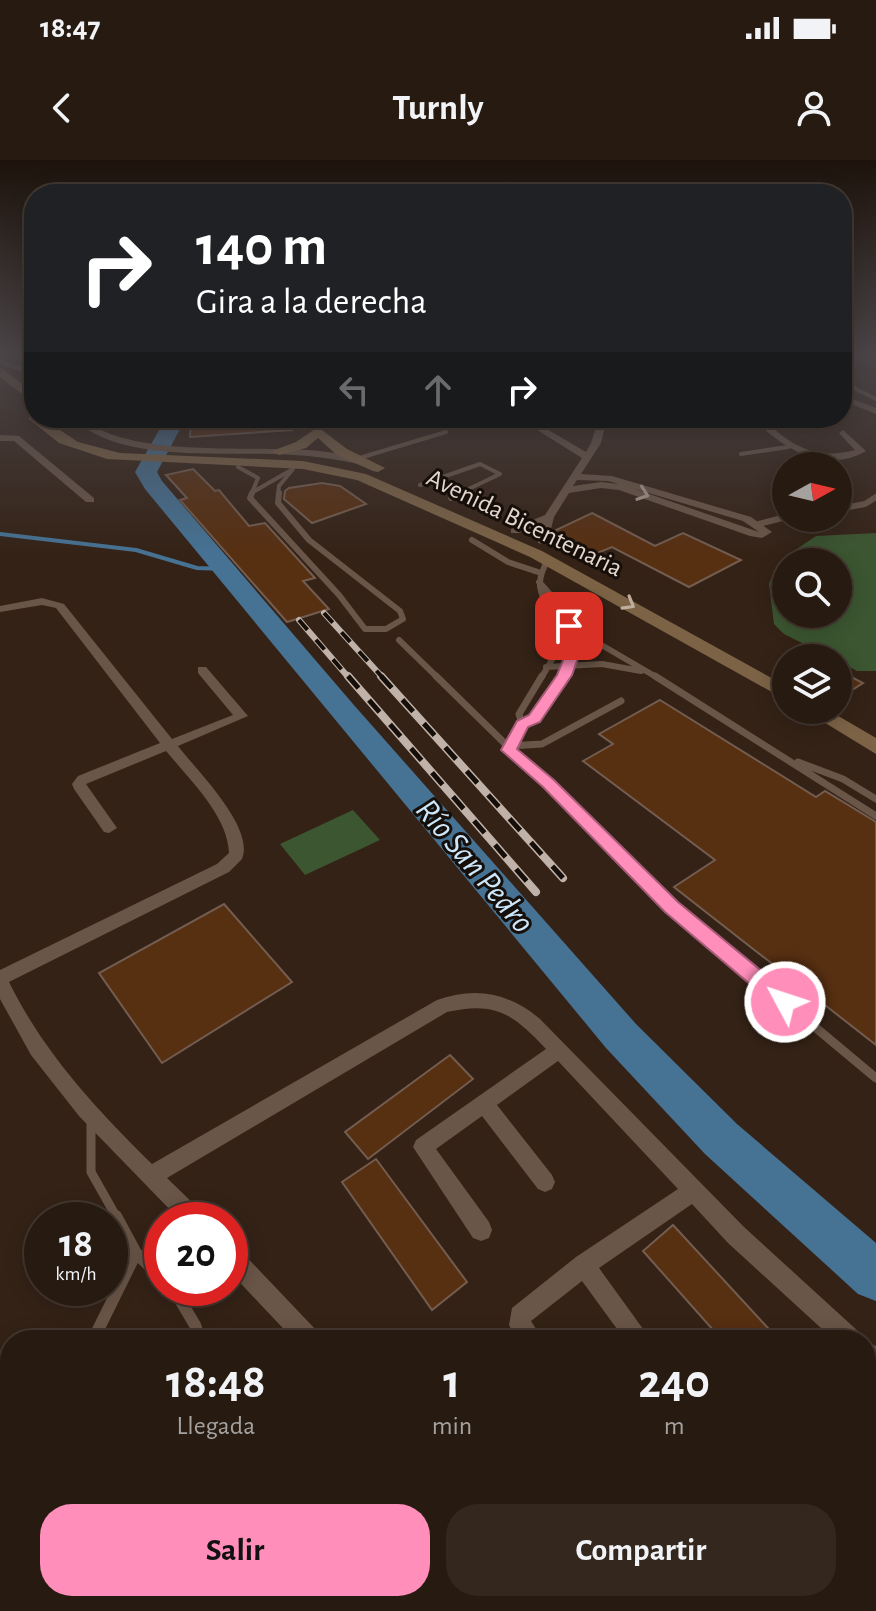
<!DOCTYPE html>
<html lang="es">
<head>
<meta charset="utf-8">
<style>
	body { margin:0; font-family:"Alegreya Sans",sans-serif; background:#33271e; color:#f1f3f6; height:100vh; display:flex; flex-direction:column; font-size:30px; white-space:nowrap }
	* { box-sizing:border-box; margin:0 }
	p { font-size:26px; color:#a4a19f }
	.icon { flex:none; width:44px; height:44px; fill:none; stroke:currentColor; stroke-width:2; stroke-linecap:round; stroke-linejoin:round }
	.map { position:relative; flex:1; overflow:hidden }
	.details { position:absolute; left:0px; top:1170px; width:876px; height:282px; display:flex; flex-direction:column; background:#271a10; border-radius:32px 32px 0 0; box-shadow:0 4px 20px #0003,0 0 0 2px #433830 }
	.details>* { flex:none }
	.guide { position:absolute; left:24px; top:24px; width:828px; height:244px; border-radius:32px; box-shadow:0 4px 20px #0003,0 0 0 2px #433830; background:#202124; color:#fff; overflow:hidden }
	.needle { width:52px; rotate:82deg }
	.controls { position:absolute; left:772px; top:292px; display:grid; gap:16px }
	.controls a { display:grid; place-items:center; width:80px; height:80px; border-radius:50%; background:#271a10; box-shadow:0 4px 20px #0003,0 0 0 2px #433830; font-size:40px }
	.speed { position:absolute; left:24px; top:1042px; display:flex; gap:16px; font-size:40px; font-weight:700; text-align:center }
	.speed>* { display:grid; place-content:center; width:104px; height:104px; border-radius:50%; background:#271a10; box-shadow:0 4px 20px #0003,0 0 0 2px #433830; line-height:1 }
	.speed small { font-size:20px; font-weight:400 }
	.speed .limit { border:12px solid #d22; background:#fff; color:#111 }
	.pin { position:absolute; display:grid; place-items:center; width:68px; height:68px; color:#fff; margin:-34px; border-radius:16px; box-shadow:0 4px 12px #0006 }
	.me { position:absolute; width:88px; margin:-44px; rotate:310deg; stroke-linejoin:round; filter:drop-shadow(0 0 6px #0008) }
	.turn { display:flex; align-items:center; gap:28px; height:168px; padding:0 40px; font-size:36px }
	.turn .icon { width:104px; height:104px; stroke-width:2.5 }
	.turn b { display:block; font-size:56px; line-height:68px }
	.lanes { display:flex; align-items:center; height:76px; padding:0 40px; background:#0003; justify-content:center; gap:40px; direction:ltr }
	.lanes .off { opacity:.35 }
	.eta { display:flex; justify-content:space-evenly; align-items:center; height:136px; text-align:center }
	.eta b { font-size:48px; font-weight:600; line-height:56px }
	.button { display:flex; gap:16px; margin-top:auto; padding:16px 40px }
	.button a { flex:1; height:92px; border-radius:32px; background:#ff8eba; color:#111; font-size:32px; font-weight:600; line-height:92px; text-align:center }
	.button a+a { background:#33271e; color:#f1f3f6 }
	.status { display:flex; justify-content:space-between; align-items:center; height:56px; padding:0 40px; background:#271a10; direction:ltr }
	.status svg { height:22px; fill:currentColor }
	header { display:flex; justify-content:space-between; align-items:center; height:104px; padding:0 40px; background:#271a10; font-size:36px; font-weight:600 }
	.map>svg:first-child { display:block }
</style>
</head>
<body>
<div class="status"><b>18:47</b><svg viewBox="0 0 49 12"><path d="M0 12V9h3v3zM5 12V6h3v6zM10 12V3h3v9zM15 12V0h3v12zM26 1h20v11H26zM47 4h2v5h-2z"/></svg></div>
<header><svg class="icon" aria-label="back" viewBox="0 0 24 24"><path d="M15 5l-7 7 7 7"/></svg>Turnly<svg class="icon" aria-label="person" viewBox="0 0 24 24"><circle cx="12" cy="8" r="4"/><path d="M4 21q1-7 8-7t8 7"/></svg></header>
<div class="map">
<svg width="876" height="1451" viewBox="0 0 876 1451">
	<rect width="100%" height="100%" fill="#342216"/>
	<path fill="#3c5631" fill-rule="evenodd" d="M876,373V511H857L838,501V498H832L784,474L774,464L769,424L774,411L788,395L816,376ZM786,402H838V454H786Z
		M353,650L380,680L305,715L280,684Z"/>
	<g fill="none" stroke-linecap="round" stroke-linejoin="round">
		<path stroke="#467294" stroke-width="4" d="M0,374L136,390L197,408L226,409"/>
		<path fill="#467294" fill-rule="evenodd" d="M166,258H186L157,312L162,321L353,544L636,864L737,964L876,1083V1141L858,1134L705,994L606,888L145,329L135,312Z"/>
	</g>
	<path fill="#572f11" stroke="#735d50" stroke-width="2" d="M191,258H292V270L190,277Z
		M193,309L215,331L219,330L249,366L265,363L315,418L303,421L329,449L287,462L180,340L187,338L166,315Z
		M322,323L340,326L366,344L312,363L284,339L285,331L289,328Z
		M592,353L655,386L683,373L741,400L689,427L612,387L595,394L554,371Z
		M838,510L863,523L838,539Z
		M660,540L816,637L825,631L876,662V885L674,727L715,700L583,601L613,584L599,574Z
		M224,744L292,822L162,903L99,813Z
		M450,895L473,919L368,999L345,972Z
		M376,999L467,1122L432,1150L342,1022Z
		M673,1065L779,1180H722L643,1091Z"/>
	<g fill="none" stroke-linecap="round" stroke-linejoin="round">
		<path stroke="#6a5648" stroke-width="4" d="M842,222L876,239
			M317,260L333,258
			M741,294L788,287
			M356,299L446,272
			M238,307L258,318L251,335
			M420,325L480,304L500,314L456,335
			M253,332L293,309
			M278,335L279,326L293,309"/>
		<path stroke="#6a5648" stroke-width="6" d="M252,333L250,338L339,435L365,469H386L403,459L400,451L309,380L278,343L279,333
			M451,338L460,333
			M838,349L865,344L876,337
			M759,364L786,357
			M472,380L508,402L538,412
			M539,422C565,448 581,483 562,518
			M569,466L658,518
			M399,480L438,518
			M546,507L602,504L641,511
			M541,518C547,508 556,496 558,484C565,449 523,440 548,400"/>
		<path stroke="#6a5648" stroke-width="7" d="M436,516L679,754
			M655,516L876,656
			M522,564L519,554L542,516
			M510,586L542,584L621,541
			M509,590L522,564L535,558L563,516
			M798,602L843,619L876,639"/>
		<path stroke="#6a5648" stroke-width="9" d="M677,752L876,918
			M91,957V1012L117,1058"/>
		<path stroke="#6a5648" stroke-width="12" d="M116,1056L136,1093L162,1118
			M173,1128L195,1165L200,1180
			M93,1180L136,1093
			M0,1409L10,1386
			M259,1442L261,1451"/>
		<path fill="#6a5648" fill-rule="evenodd" d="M0,199L34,211V216L0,204Z
			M842,235L876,248V254L842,240Z
			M74,258H83C129,300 257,284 319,291C334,293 354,295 367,302L362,305C334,298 305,295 276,294C220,292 114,302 74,258Z
			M518,258H528L586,292L591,283L599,258H607L601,283L581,314L612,316L751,357L772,372L762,378L750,376L619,330L601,328L569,333L554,357L547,385L538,383L542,363L519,373H511V369L545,355L582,298ZM577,320L608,321L619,324L601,322L573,326ZM632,328L743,361L759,372L756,371Z
			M753,258C765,258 771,266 780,274C803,292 826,298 855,290L839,273L843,270L866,291C825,315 781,288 753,258Z
			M0,275L19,276L94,338V342H86L14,281H0Z
			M42,438L64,444L172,579L233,555L198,513V507H206L248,556L178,586C197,611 255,667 242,699L229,712L9,822C44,893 96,949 152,1004L437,840C476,826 509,833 540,859L744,1067L859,1172L863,1180H834L728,1083L692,1044L599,1108L651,1180H625L582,1121L531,1161L543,1180H517L509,1165L512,1148L576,1097L678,1029L558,901L497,945L552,1015L555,1022L552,1029L545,1032L538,1029L482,956L436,989L489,1062L492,1070L489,1078L481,1081L473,1078L413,987L416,980L546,889C513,854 496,841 447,852L167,1018L203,1053L206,1060H180L79,956L31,895L0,839V810L217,704L229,693C228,656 189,619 166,591L86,624L117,668L109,673L104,672L74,629L72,624L78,616L160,583L56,448L42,445L0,452V446Z
			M230,1085L238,1088L318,1172L322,1180H294L230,1112Z
			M866,1181L876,1186V1214L866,1209Z
			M876,1293V1323L866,1328V1298Z
			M558,1442H595L599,1451H562Z"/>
		<path fill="#7c6346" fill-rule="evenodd" d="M0,207L34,233V243L0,217Z
			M34,254V258H42L78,282L120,293L303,301L366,314L542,391L786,526V540L530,397L357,320L303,309L107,299L59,283L28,258Z
			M318,267L347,289L385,308L378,312L373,311L337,295L318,278L306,288L279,295L272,291L296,282Z
			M804,550H828L876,578V594Z"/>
		<g stroke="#c0b2a9" stroke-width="6">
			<path id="rail-far1" d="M324,453L383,518
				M299,460L349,518"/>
		</g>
		<g stroke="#c0b2a9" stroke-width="8">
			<path id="rail" d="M348,516L536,732
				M381,516L563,718"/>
		</g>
		<use href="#rail-far1" stroke="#160e08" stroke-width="4" stroke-dasharray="13" stroke-linecap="butt"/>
		<use href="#rail" stroke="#160e08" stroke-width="5" stroke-dasharray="16" stroke-linecap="butt"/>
	</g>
	<defs><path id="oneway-chevron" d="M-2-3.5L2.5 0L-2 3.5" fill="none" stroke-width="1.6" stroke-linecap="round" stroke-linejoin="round" transform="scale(2)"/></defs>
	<use stroke="#ad9c92" href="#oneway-chevron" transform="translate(643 334) rotate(19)"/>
	<use stroke="#bfae9e" href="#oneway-chevron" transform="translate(629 444) rotate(30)"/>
	<linearGradient id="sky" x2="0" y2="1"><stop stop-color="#1d130c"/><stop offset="0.49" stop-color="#4a4447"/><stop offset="1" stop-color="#4a4447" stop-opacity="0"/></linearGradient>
	<rect width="876" height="396" fill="url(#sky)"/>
	<path fill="#ff8eba" stroke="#a65c79" stroke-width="2" d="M569,462L576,466L578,498L572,515L540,562L528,567L517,589L554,620L678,742L792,836L795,842L792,848L785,850L778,848L665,752L543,627L501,590L517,561L529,555L557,515L564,498L562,466Z"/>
	<g text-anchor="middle" stroke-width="6" stroke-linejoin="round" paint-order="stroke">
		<g font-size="26" fill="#e3d6ce" stroke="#160e08">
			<text transform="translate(525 362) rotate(26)" y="9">Avenida Bicentenaria</text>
		</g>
		<g font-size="34" font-style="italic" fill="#cce7fc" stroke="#160e08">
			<text transform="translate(476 705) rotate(50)" y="12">Río San Pedro</text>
		</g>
	</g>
</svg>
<div class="controls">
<a><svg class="needle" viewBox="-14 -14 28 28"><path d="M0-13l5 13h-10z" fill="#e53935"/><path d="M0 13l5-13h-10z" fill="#a4a19f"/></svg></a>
<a><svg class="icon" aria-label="search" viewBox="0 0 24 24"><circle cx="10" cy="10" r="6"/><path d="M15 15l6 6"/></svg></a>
<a><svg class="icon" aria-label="layers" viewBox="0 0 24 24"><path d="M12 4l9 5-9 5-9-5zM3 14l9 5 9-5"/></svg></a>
</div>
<div class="speed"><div>18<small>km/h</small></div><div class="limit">20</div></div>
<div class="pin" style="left:569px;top:466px;background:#d93025"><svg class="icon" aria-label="arrive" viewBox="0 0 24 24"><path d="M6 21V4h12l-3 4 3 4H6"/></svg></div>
<svg class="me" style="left:785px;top:842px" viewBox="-20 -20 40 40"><circle r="17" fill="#ff8eba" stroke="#fff" stroke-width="3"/><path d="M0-11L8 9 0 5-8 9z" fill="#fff"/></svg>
<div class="guide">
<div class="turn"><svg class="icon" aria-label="right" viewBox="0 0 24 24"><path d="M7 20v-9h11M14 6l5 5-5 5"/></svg><div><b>140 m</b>Gira a la derecha</div></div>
<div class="lanes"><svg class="icon off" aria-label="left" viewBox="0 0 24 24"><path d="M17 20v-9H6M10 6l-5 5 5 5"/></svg><svg class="icon off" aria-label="ahead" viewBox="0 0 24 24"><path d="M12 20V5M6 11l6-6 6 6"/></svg><svg class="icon" aria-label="right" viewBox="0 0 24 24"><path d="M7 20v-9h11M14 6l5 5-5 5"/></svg></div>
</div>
<section class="details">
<div class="eta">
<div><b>18:48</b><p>Llegada</p></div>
<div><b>1</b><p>min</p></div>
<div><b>240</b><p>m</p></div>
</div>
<div class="button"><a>Salir</a><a>Compartir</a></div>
</section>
</div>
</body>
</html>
